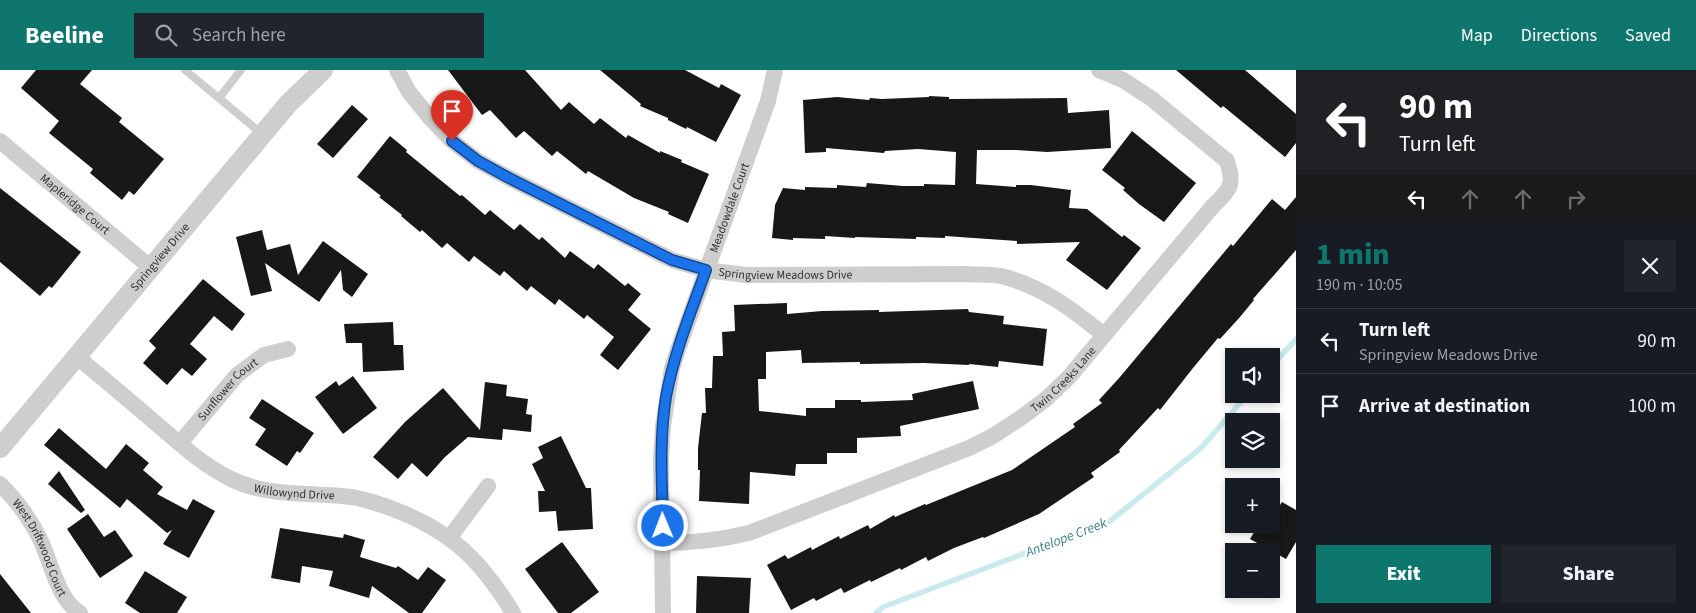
<!DOCTYPE html>
<html lang="en">
<head>
<meta charset="utf-8">
<style>
	body { margin:0; font-family:"Source Sans 3",sans-serif; background:#20242c; color:#f1f3f6; height:100vh; display:flex; flex-direction:column; font-size:19px; white-space:nowrap }
	* { box-sizing:border-box; margin:0 }
	p { font-size:16px; color:#9ea1a6 }
	.icon { flex:none; width:28px; height:28px; fill:none; stroke:currentColor; stroke-width:2; stroke-linecap:round; stroke-linejoin:round }
	.map { position:relative; flex:1; overflow:hidden }
	.side { display:flex; flex-direction:column; background:#171b24; width:400px }
	.side>* { flex:none }
	.guide { background:#202124; color:#fff; overflow:hidden }
	.tools { position:absolute; left:1225px; top:278px; display:grid; gap:10px }
	.tools a { display:grid; place-items:center; width:55px; height:55px; border-radius:0px; background:#171b24; box-shadow:0 2px 8px #0003; font-size:25px }
	.pin { position:absolute; display:grid; place-items:center; width:42px; height:42px; color:#fff; margin:-51px -21px; border-radius:50% 50% 50% 0; rotate:-45deg; box-shadow:0 0 5px #0007 }
	.pin .icon { rotate:45deg }
	.me { position:absolute; width:55px; margin:-28px; rotate:359deg; stroke-linejoin:round; filter:drop-shadow(0 0 4px #0008) }
	.turn { display:flex; align-items:center; gap:18px; height:105px; padding:0 20px; font-size:22px }
	.turn .icon { width:65px; height:65px; stroke-width:2.5 }
	.turn b { display:block; font-size:35px; line-height:42px }
	.lanes { display:flex; align-items:center; height:48px; padding:0 20px; background:#0003; justify-content:center; gap:25px; direction:ltr }
	.lanes .off { opacity:.35 }
	.round { display:grid; place-items:center; flex:none; width:52px; height:52px; border-radius:0px; background:#20242c }
	.summary { display:flex; align-items:center; justify-content:space-between; height:85px; padding:0 20px }
	h1 { font-size:30px; font-weight:800; line-height:38px; color:#0f766e }
	.action { display:flex; gap:10px; margin-top:auto; padding:10px 20px }
	.action a { flex:1; height:58px; border-radius:0px; background:#0f766e; color:#fff; font-size:20px; font-weight:800; line-height:58px; text-align:center }
	.action a+a { background:#20242c; color:#f1f3f6 }
	ul { padding:0; list-style:none }
	li { display:flex; align-items:center; gap:15px; height:65px; padding:0 20px; border-top:1px solid #363941 }
	li div { flex:1 }
	li b { display:block; font-size:19px }
	li em { font-style:normal }
	header { display:flex; align-items:center; gap:30px; box-sizing:border-box; height:70px; padding:0 25px; background:#0f766e; color:#fff }
	header strong { font-size:24px }
	nav { display:flex; gap:28px; margin-inline-start:auto; font-size:18px }
	.search { width:350px; height:45px; background:#20242c; display:flex; align-items:center; gap:12px; box-sizing:border-box; padding:0 18px; border-radius:0px; color:#9ea1a6; font-size:19px }
	main { display:flex; flex:1; min-height:0 }
	.map>svg:first-child { display:block }
</style>
</head>
<body>
<header>
<strong>Beeline</strong>
<div class="search"><svg class="icon" aria-label="search" viewBox="0 0 24 24"><circle cx="10" cy="10" r="6"/><path d="M15 15l6 6"/></svg>Search here</div>
<nav><a>Map</a><a>Directions</a><a>Saved</a></nav>
</header>
<main>
<div class="map">
<svg width="1296" height="543" viewBox="0 0 1296 543">
	<rect width="100%" height="100%" fill="#fff"/>
	<g fill="none" stroke-linecap="round" stroke-linejoin="round">
		<path stroke="#cbeaed" stroke-width="5.5" d="M1271,297L1296,269
			M876,543L883,537L1110,451L1201,378L1248,324"/>
	</g>
	<path fill="#181818" d="M36,0H92L80,14L122,48L119,52L164,89L134,125L129,121L122,130L90,103L93,99L49,63L59,51L21,18Z
		M448,0H525L561,40L569,32L594,54L600,48L626,68L628,65L660,83V81L682,90L681,92L709,104L688,153L668,144L669,142L634,128L588,101L586,104L557,81L552,86L524,61L516,68L490,40L482,45Z
		M600,0H685L719,18L721,14L741,25L716,72L687,57L686,59L668,50V48L640,36L641,34Z
		M1176,0H1245L1296,44V73L1285,87L1223,36L1221,38Z
		M929,26L949,27V29L1067,28L1068,43L1109,40L1111,78L1047,82L1015,80H977L976,114L1016,117V115H1031L1071,120L1069,138L1087,139L1122,167L1124,165L1141,178L1107,220L1066,190L1080,172L1017,174V171L945,166V168L916,167V169L855,167V168L825,166V169L793,168V170L772,168L775,135L783,118L805,120V117L837,118V115L866,117L867,113L903,116H924V114L955,115L956,82L918,79L885,81L884,83L826,78V82L805,83L803,30L837,27L869,30L870,28L882,29L929,27Z
		M352,35L368,49L333,88L317,74Z
		M1132,61L1196,113L1164,152L1139,134L1123,120L1125,118L1102,100Z
		M390,66L407,80L406,82L460,126L462,125L485,145L490,140L514,160L520,154L539,170L542,167L565,188L570,181L594,199L598,194L625,216L628,213L641,224L628,240L651,259L618,300L600,285L614,267L587,245L584,249L559,229L555,235L531,216L527,221L504,201L500,206L474,186L469,192L447,173L442,178L422,160L420,162L401,146L402,145L379,127L381,126L357,107Z
		M0,118L81,182L52,218L49,216L40,226L0,192Z
		M1296,127V180L1253,229L1254,230L1240,247L1220,269L1218,268L1193,298L1160,340L1158,338L1119,380L1120,382L1091,403L1094,407L1039,444L984,468L983,467L954,478L928,491L926,487L901,500L900,498L871,512L870,510L844,523L841,518L816,531L814,528L791,540L767,495L785,485L788,489L811,477L812,480L839,466L840,469L868,455L870,459L894,445L895,447L925,434L926,435L1012,400L1075,357L1073,354L1102,333L1099,330L1120,307L1231,174L1233,176L1272,129L1285,140Z
		M262,160L267,180L290,174L298,205L323,171L368,204L352,227L343,220L341,200L319,232L265,193L272,221L251,226L236,167Z
		M203,209L245,244L232,261L214,246L190,274L207,289L192,306L182,298L167,315L143,293L156,278L149,271Z
		M787,233V244L822,241L879,240V242L968,239L969,242L1004,246L1003,254L1047,259L1043,296L999,291L998,297L969,294V295L924,293L860,294V292L802,293L801,280L766,282V309H758L759,341L806,346V338H835V330H861V332L913,330L912,324L973,311L979,339L900,356L901,366L857,368V383H827V394H796L795,406L750,402L749,434L699,431L700,400H698V378L702,343H706L705,318H712L713,286H723L722,262L735,261L734,235Z
		M393,252L394,275H403L404,300L363,302L362,273H346L344,254Z
		M353,306L377,338L343,364L315,327L336,311L339,316Z
		M485,312L507,315L506,326L528,329L526,344L532,345L531,362L503,359L502,370L468,367L445,387L427,407L412,393L398,409L373,387L405,352L443,318L480,360Z
		M262,329L314,363L300,383L297,381L287,396L255,375L266,359L249,348Z
		M59,358L106,399L126,374L149,393L143,400L163,417L157,424L187,440L193,429L215,441L189,488L163,474L172,460L167,463L127,429L120,438L44,375Z
		M561,366L586,418H591L593,459L558,461L556,441L539,442L538,421H545L532,394L543,388L538,377Z
		M59,401L85,440L81,443L48,414Z
		M1282,432L1296,440V472L1286,489L1250,469L1259,454H1271V449Z
		M88,444L104,467L115,460L133,486L100,508L67,459Z
		M280,458L343,468L344,464L365,470L360,487L396,498L398,496L418,510L428,497L446,510L422,543H409L372,516L369,528L329,516L333,501L302,496L300,513L271,508Z
		M562,472L599,522L571,543H558L525,499Z
		M145,501L187,527L177,543H140L125,533Z
		M0,504L31,543H0Z
		M697,506L751,508L749,543H696Z"/>
	<g fill="none" stroke-linecap="round" stroke-linejoin="round">
		<path stroke="#cecece" stroke-width="8" d="M185,0L262,64
			M219,28L241,0"/>
		<g stroke="#cecece" stroke-width="16">
			<path id="s1" d="M397,0L409,22L430,48L452,71L478,91L509,108L672,190L706,200L746,205L967,204C979,205 994,204 1005,207C1045,218 1073,240 1104,265"/>
			<path id="s2" d="M0,71L150,197"/>
			<path id="s3" d="M77,287C104,309 131,332 158,355C181,375 203,395 231,409C265,426 305,423 342,426C360,427 377,433 393,439C451,461 481,490 513,543"/>
			<path id="s4" d="M180,373L237,305L264,285L288,279"/>
			<path id="s5" d="M0,414C17,431 31,450 41,471C50,491 55,515 68,532C71,536 76,540 80,543"/>
			<path d="M450,467L488,416"/>
			<path id="s6" d="M663,473C693,473 720,470 749,463L969,378L993,366L1022,347L1046,329L1069,307L1213,136C1230,119 1235,116 1227,91L1152,29L1123,10L1099,0"/>
			<path id="s7" d="M663,543L661,388L663,356L672,298L682,268L768,31L775,0"/>
		</g>
		<path stroke="#cecece" stroke-width="20" id="s8" d="M0,378L288,34L323,0"/>
	</g>
	<g fill="none" stroke-linecap="round" stroke-linejoin="round">
		<g stroke="#114b97" stroke-width="12">
			<path id="route" d="M452,71L478,91L509,108L672,190L706,200C691,242 674,283 666,327C659,370 662,413 663,456"/>
		</g>
		<use href="#route" stroke="#1a73e8" stroke-width="9"/>
	</g>
	<g text-anchor="middle" stroke-width="5" stroke-linejoin="round" paint-order="stroke">
		<g font-size="12" fill="#313131" stroke="#fff">
			<text dy="4" stroke="none"><textPath href="#s2" startOffset="98">Mapleridge Court</textPath></text>
			<text dy="4" stroke="none"><textPath href="#s7" startOffset="416">Meadowdale Court</textPath></text>
			<text dy="4" stroke="none"><textPath href="#s8" startOffset="249">Springview Drive</textPath></text>
			<text dy="4" stroke="none"><textPath href="#s1" startOffset="456">Springview Meadows Drive</textPath></text>
			<text dy="4" stroke="none"><textPath href="#s6" startOffset="440">Twin Creeks Lane</textPath></text>
			<text dy="4" stroke="none"><textPath href="#s4" startOffset="72">Sunflower Court</textPath></text>
			<text dy="4" stroke="none"><textPath href="#s3" startOffset="262">Willowynd Drive</textPath></text>
			<text dy="4" stroke="none"><textPath href="#s5" startOffset="76">West Driftwood Court</textPath></text>
		</g>
		<g font-size="14" font-style="italic" fill="#398187" stroke="#fff">
			<text transform="translate(1066 467) rotate(-21)" y="5">Antelope Creek</text>
		</g>
	</g>
</svg>
<div class="tools">
<a><svg class="icon" aria-label="sound" viewBox="0 0 24 24"><path d="M4 9h4l5-4v14l-5-4H4zM17 9q2 3 0 6"/></svg></a>
<a><svg class="icon" aria-label="layers" viewBox="0 0 24 24"><path d="M12 4l9 5-9 5-9-5zM3 14l9 5 9-5"/></svg></a>
<a>+</a>
<a>−</a>
</div>
<div class="pin" style="left:452px;top:71px;background:#d93025"><svg class="icon" aria-label="arrive" viewBox="0 0 24 24"><path d="M6 21V4h12l-3 4 3 4H6"/></svg></div>
<svg class="me" style="left:663px;top:456px" viewBox="-20 -20 40 40"><circle r="17" fill="#1a73e8" stroke="#fff" stroke-width="3"/><path d="M0-11L8 9 0 5-8 9z" fill="#fff"/></svg>
</div>
<section class="side">
<div class="guide">
<div class="turn"><svg class="icon" aria-label="left" viewBox="0 0 24 24"><path d="M17 20v-9H6M10 6l-5 5 5 5"/></svg><div><b>90 m</b>Turn left</div></div>
<div class="lanes"><svg class="icon" aria-label="left" viewBox="0 0 24 24"><path d="M17 20v-9H6M10 6l-5 5 5 5"/></svg><svg class="icon off" aria-label="ahead" viewBox="0 0 24 24"><path d="M12 20V5M6 11l6-6 6 6"/></svg><svg class="icon off" aria-label="ahead" viewBox="0 0 24 24"><path d="M12 20V5M6 11l6-6 6 6"/></svg><svg class="icon off" aria-label="right" viewBox="0 0 24 24"><path d="M7 20v-9h11M14 6l5 5-5 5"/></svg></div>
</div>
<div class="summary"><div><h1>1 min</h1><p>190 m · 10:05</p></div><a class="round"><svg class="icon" aria-label="close" viewBox="0 0 24 24"><path d="M6 6l12 12M18 6L6 18"/></svg></a></div>
<ul>
<li><svg class="icon" aria-label="left" viewBox="0 0 24 24"><path d="M17 20v-9H6M10 6l-5 5 5 5"/></svg><div><b>Turn left</b><p>Springview Meadows Drive</p></div><em>90 m</em></li>
<li><svg class="icon" aria-label="arrive" viewBox="0 0 24 24"><path d="M6 21V4h12l-3 4 3 4H6"/></svg><div><b>Arrive at destination</b></div><em>100 m</em></li>
</ul>
<div class="action"><a>Exit</a><a>Share</a></div>
</section>
</main>
</body>
</html>
